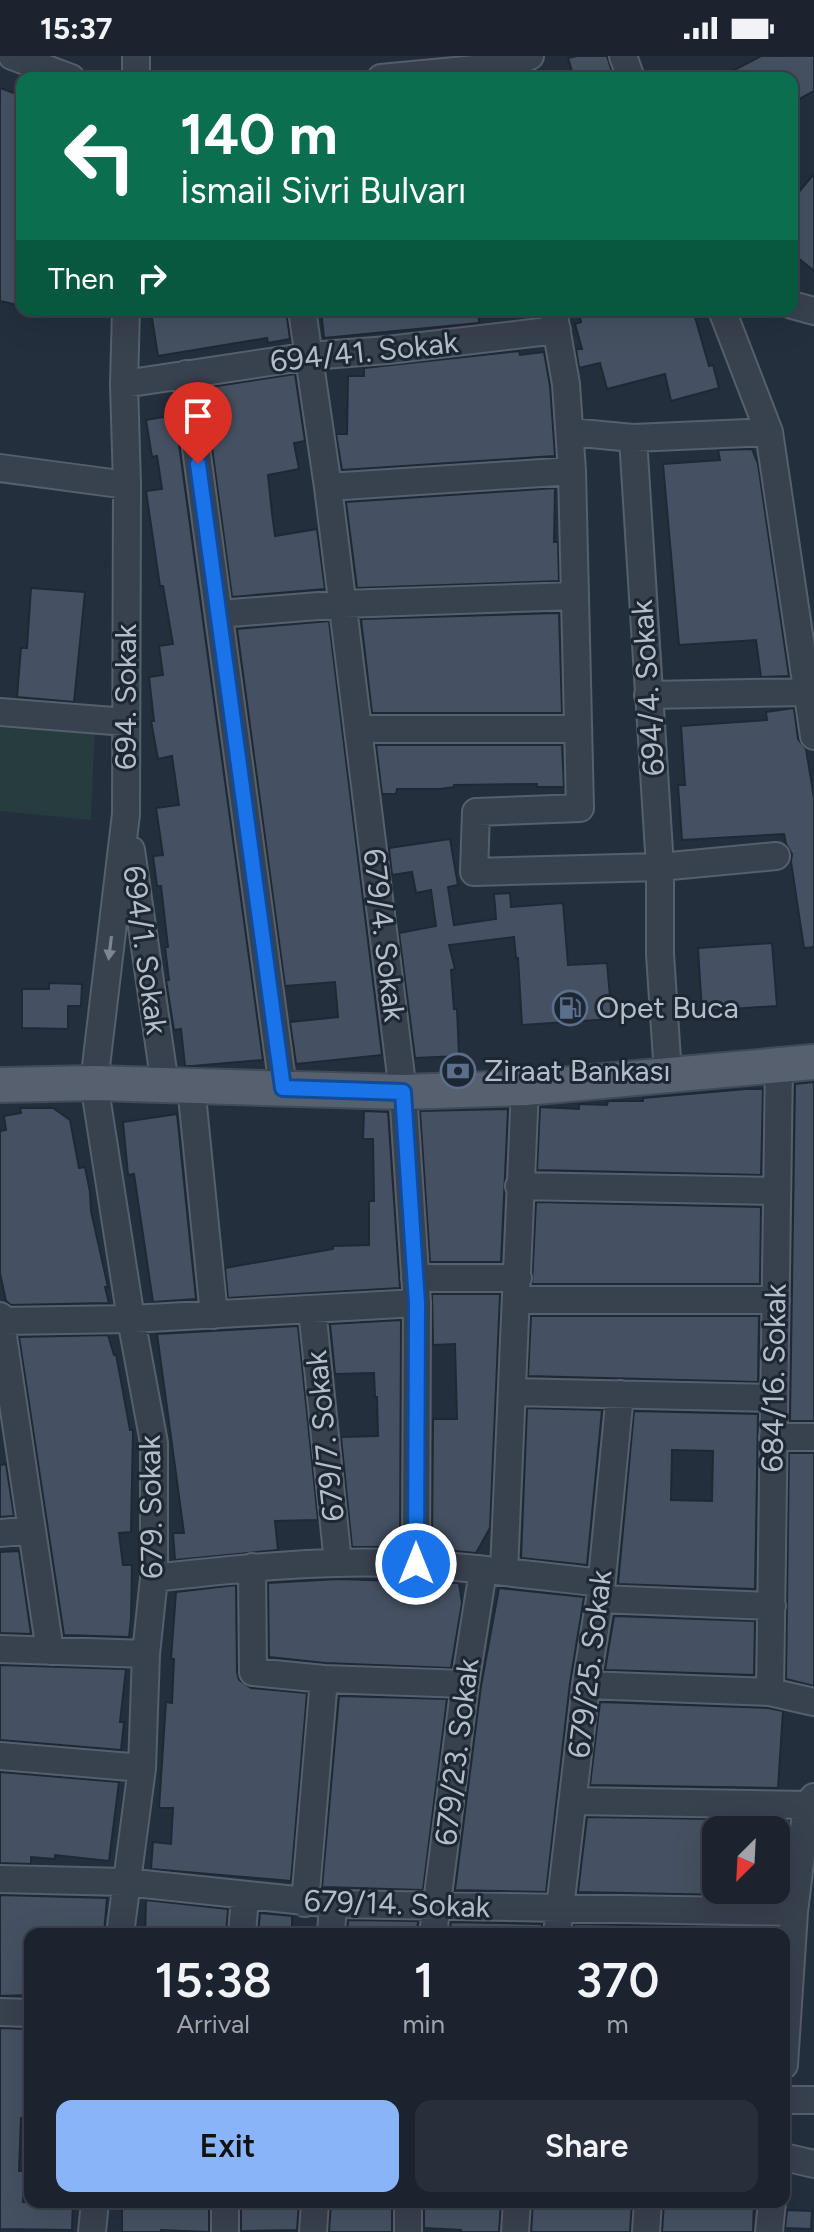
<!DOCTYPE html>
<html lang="en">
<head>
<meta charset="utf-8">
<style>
	body { margin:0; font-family:Figtree,sans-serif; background:#282f3a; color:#f1f3f6; height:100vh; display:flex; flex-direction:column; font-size:30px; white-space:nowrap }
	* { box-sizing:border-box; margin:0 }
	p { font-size:26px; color:#a0a4aa }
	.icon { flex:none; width:44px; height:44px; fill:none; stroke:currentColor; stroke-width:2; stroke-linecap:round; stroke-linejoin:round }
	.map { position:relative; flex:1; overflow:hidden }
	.side { position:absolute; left:24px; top:1872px; width:766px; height:280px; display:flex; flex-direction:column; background:#1b232e; border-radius:16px; box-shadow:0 8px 32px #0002,0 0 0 2px #39404a }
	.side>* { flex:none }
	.hud { position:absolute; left:16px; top:16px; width:782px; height:244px; border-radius:16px; box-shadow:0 8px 32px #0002,0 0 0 2px #39404a; background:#0b6e4f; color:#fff; overflow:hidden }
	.needle { width:52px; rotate:204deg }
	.fabs { position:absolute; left:702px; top:1760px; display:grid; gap:16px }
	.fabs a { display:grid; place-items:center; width:88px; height:88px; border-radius:16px; background:#1b232e; box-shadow:0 8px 32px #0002,0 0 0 2px #39404a; font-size:40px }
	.pin { position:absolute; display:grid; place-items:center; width:68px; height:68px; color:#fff; margin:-82px -34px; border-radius:50% 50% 50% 0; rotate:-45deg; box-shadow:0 0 8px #0007 }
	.pin .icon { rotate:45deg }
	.me { position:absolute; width:88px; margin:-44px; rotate:0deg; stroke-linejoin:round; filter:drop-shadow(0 0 6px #0008) }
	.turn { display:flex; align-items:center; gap:28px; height:168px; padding:0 32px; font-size:36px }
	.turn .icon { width:104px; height:104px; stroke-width:2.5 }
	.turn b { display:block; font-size:56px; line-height:68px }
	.then { display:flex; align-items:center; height:76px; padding:0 32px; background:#0003; gap:16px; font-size:30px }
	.eta { display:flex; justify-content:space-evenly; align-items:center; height:136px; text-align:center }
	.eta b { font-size:48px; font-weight:600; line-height:56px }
	.action { display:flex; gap:16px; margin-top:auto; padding:16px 32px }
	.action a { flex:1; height:92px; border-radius:16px; background:#8ab4f8; color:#111; font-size:32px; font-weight:600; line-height:92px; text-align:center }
	.action a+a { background:#282f3a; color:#f1f3f6 }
	.status { display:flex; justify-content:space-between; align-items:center; height:56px; padding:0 40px; background:#1b232e; direction:ltr }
	.status svg { height:22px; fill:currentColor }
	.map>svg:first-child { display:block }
</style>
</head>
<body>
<div class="status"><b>15:37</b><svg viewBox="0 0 49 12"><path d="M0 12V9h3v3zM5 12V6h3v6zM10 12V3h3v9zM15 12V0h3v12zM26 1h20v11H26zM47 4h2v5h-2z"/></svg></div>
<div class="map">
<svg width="814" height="2176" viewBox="0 0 814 2176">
	<rect width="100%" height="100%" fill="#242f3e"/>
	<path fill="#263c3f" d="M0,663L95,671L91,764L0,755Z"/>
	<path fill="#455162" stroke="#1f2835" stroke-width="2" fill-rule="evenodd" d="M577,0H607L614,22H574L568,2Z
		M761,0H814V35L792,47V22H719Z
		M0,32L22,40V250L0,245Z
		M814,118V215L792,197V144Z
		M162,254H286L290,283L268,287L267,282L158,300L151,256Z
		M321,254H372V257L478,254L479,267L324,282Z
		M578,254H693L709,310L713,309L719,332L671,345L665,318L607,333L600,307L579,312L576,293H582L575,268L581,266Z
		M519,295L520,299L544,296L550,330L555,400L342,414L336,378H347L348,320H364V312Z
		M295,318L305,385L294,387L299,413L268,419L272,457L275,480L317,473L325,533L232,541L204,332Z
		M175,359L263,1004L192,1010H185L181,973L174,974L166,924H169L165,891H168L161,830H157L153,800L163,799L156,752L179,749L172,700L158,703L151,665H154L149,621L163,619L159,590L173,588L163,530H160L146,435L162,433L157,400L152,401L146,364Z
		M752,393L758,408L789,620L761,621L756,584L679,589L663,408L720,404L718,394Z
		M555,432L554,486H558L559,525L357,532L346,446Z
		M31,532L85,536L74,646L17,641L21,592H27Z
		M559,557L562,657H372L361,563Z
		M329,565L382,999L296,1008L290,966L338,961L335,926L285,930L237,573Z
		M794,652L798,683L806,693L814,742V891L804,892L791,806L792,798L786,788L784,778L682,784L678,729H685L681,670L767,664L766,656Z
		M376,689H562L564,731H537V728L454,729V731L440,733H397L396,738H382Z
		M450,783L458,829L448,831L454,869L496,863L494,838L510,837L511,851L563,847L568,909L607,907L612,963L522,969L518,902H516L514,881L449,889L455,913L451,914L454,953H457L459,1000L415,1002L399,877L436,870L431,834L416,837L412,816L392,819L389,792Z
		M772,887L777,950L702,955L698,892Z
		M49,927L82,928L81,950H68V973L22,972V933H49Z
		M814,1026V1365H790L795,1028Z
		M746,1033H763L761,1119L537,1114L540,1051L579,1053V1048L607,1049L608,1045H643V1042Z
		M20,1052H53L70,1064L79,1112L85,1111L90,1136L91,1155L108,1231H105L109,1247L11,1249L6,1245L0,1217V1075L6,1074L4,1060L21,1057Z
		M508,1053L501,1206H430L420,1055Z
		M364,1055L388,1056L400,1232L228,1242L225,1212L333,1193V1190L369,1189V1145H374L373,1083H363Z
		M177,1058L196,1243L153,1246L134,1118L128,1119L123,1066Z
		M536,1146L761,1151L760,1228H532Z
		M432,1238H500L490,1472L476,1497L432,1493L433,1363H457L455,1288L433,1289Z
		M531,1260H759L758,1326L528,1320Z
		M401,1264L400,1491H352L341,1381L378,1380L377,1341H375L374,1317L335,1318L330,1268Z
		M298,1270L318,1464L275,1465L278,1494L175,1504L173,1477H184L157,1278Z
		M108,1279L114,1299L116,1298L130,1374H133L131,1476L119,1477L123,1509H132L131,1563L129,1581L64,1579L19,1281Z
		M527,1352L602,1354L587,1509L521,1502Z
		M634,1355L758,1358L755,1533L618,1528ZM672,1394L713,1395L712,1445L671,1444Z
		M789,1397H814V1630L786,1623Z
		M6,1408L14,1460L0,1461V1409Z
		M19,1495L31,1578L0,1577V1496Z
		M338,1523L459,1527L462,1547L451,1612L325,1607L269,1601L268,1527Z
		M236,1529L237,1616L239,1624L251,1632L307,1637L291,1825L151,1813L153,1786L171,1788L173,1752H159L166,1646L172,1647L174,1603H171L176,1536Z
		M499,1532L584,1541L570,1627L546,1836L455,1834L481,1630Z
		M614,1560L755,1565L754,1619L605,1614Z
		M0,1609L126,1613L120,1666H124L121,1694L0,1684Z
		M339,1640L447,1643L423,1834L322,1831Z
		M600,1646L768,1652L783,1655L778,1732L590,1729Z
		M0,1716L119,1726L109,1805L55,1799V1803L31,1801V1808L0,1807Z
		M587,1761L777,1764L776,1774H716V1834H776V1840L578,1836Z
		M0,1839L107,1842L104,1878H30V1939L0,1940Z
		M146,1844L228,1853L226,1878H145Z
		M260,1857L292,1860V1878H258Z
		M348,1864L418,1865L417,1878H347Z
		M451,1866L542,1868L541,1878H449Z
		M574,1868L774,1872V1878H573Z
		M0,1972L27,1973L30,2062H21L19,2115H24L23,2146H73L72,2174L0,2173Z
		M122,2146H209V2176L161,2174V2176H122Z
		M241,2146H299L297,2174L241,2175Z
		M331,2146H392V2176H329Z
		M424,2146H501L499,2176H461V2174L424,2172Z
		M533,2146H632L630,2176H531Z
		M664,2146H754L753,2176H662Z
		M787,2154L812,2155L811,2173L785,2172Z"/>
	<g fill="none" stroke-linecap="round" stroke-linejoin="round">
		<g stroke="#565f6c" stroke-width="30">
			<path id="minor" d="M12,0L71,22
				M623,0L631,22
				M136,22V0
				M381,22L507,10L530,0
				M792,249L814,255
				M302,254L328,431L403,1036L417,1247L416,1508
				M553,254L566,328L572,415L580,752L476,756L474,816L660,811L776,800
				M722,254L769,376L814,680
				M186,318L283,1032
				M124,328L310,300L388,294L557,274
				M570,376L633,382
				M0,412L127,429
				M328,431L572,415
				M219,558L343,548L575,540
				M648,639L808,636
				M0,656L126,666
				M358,673H578
				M131,794L165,1029
				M668,1018L660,898V811L633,382L769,376
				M191,1030L214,1259
				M519,1130L777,1135
				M415,1222H518
				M518,1244H776
				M312,1253L338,1507
				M0,1260L50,1595
				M0,1265L131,1263L417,1247
				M512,1336L773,1342
				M773,1381H814
				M0,1477L32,1474
				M252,1511L253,1616L324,1623L465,1628
				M504,1515L525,1032
				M154,1522C242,1512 329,1503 418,1508C479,1512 540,1520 601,1527
				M600,1543L772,1550
				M0,1593L146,1598
				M586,1629L770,1636L814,1646
				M770,1636L779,1008
				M0,1700L142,1712
				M574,1745L807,1749
				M0,1823L125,1826L333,1848L794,1856
				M305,1847L324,1623
				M120,1878L142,1712L146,1598L154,1522V1387L131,1263L94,1027L126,758L127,429L124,328L126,254
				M242,1878L245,1840
				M331,1878L333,1848
				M433,1878L465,1628L483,1515
				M557,1878L586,1629L600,1543L620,1338
				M0,1956L30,1957
				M784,2009L794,1856L807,1749L814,1741
				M784,2044H814
				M784,2101L814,2108
				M92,2176L95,2146
				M225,2176V2146
				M313,2176L315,2146
				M408,2176V2146
				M515,2176L517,2146
				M646,2176L648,2146
				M769,2176L772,2146"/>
		</g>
		<g stroke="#414a57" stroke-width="38">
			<path id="major" d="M0,1029L94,1027L403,1036L525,1032L814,1006"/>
		</g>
		<use href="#minor" stroke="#38414e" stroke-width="26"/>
		<use href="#major" stroke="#56606e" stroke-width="34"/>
	</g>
	<defs><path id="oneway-solid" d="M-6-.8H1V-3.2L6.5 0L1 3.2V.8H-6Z" transform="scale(2)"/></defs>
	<use fill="#7c8592" href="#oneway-solid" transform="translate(110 892) rotate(97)"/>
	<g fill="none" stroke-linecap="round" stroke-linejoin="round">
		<g stroke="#114b97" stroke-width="20">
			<path id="route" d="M198,408L283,1032L403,1036L417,1247L416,1508"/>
		</g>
		<use href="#route" stroke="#1a73e8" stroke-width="14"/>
	</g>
	<defs>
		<g id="fuel-ring" transform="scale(1.8)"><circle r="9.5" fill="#1d2633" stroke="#5c6f8a" stroke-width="1.5"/><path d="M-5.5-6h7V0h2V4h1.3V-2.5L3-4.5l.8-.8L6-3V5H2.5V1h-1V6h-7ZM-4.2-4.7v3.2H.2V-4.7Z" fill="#5c6f8a"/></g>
		<g id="bank-ring" transform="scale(1.8)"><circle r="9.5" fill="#1d2633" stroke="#5c6f8a" stroke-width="1.5"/><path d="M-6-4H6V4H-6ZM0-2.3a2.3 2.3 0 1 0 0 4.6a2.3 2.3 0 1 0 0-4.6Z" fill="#5c6f8a"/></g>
	</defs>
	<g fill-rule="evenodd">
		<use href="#fuel-ring" x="570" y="952"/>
		<use href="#bank-ring" x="458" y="1015"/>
	</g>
	<g text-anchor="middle" stroke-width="6" stroke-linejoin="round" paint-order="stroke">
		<g font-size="30" fill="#b4bcc9" stroke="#1d2633">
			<text transform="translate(364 296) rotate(-6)" y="10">694/41. Sokak</text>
			<text transform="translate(648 632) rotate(-94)" y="10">694/4. Sokak</text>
			<text transform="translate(126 641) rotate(-90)" y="10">694. Sokak</text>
			<text transform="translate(384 879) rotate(83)" y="10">679/4. Sokak</text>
			<text transform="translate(145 894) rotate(82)" y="10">694/1. Sokak</text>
			<text transform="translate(774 1322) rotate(-89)" y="10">684/16. Sokak</text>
			<text transform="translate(325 1380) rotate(-96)" y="10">679/7. Sokak</text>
			<text transform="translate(151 1451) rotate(-91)" y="10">679. Sokak</text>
			<text transform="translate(590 1608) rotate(-83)" y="10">679/25. Sokak</text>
			<text transform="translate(457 1696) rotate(-83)" y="10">679/23. Sokak</text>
			<text transform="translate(397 1848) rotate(2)" y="10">679/14. Sokak</text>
		</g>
		<g font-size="30" fill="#b4bcc9" stroke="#1d2633" text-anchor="start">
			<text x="596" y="962">Opet Buca</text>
			<text x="484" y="1025">Ziraat Bankası</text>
		</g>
	</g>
</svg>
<div class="fabs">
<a><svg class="needle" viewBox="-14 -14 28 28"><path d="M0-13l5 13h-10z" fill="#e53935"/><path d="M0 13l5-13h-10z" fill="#a0a4aa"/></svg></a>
</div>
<div class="pin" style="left:198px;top:408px;background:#d93025"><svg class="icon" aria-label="arrive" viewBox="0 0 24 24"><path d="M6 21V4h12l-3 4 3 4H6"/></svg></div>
<svg class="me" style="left:416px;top:1508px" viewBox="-20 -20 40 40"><circle r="17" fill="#1a73e8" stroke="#fff" stroke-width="3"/><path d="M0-11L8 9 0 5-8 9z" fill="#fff"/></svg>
<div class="hud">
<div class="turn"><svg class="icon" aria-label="left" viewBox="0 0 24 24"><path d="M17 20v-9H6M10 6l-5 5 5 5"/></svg><div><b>140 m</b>İsmail Sivri Bulvarı</div></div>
<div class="then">Then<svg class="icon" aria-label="right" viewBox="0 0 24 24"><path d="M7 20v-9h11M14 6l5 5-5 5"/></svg></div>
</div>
<section class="side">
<div class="eta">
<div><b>15:38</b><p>Arrival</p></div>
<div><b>1</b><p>min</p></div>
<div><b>370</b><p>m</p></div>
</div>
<div class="action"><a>Exit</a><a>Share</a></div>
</section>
</div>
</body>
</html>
